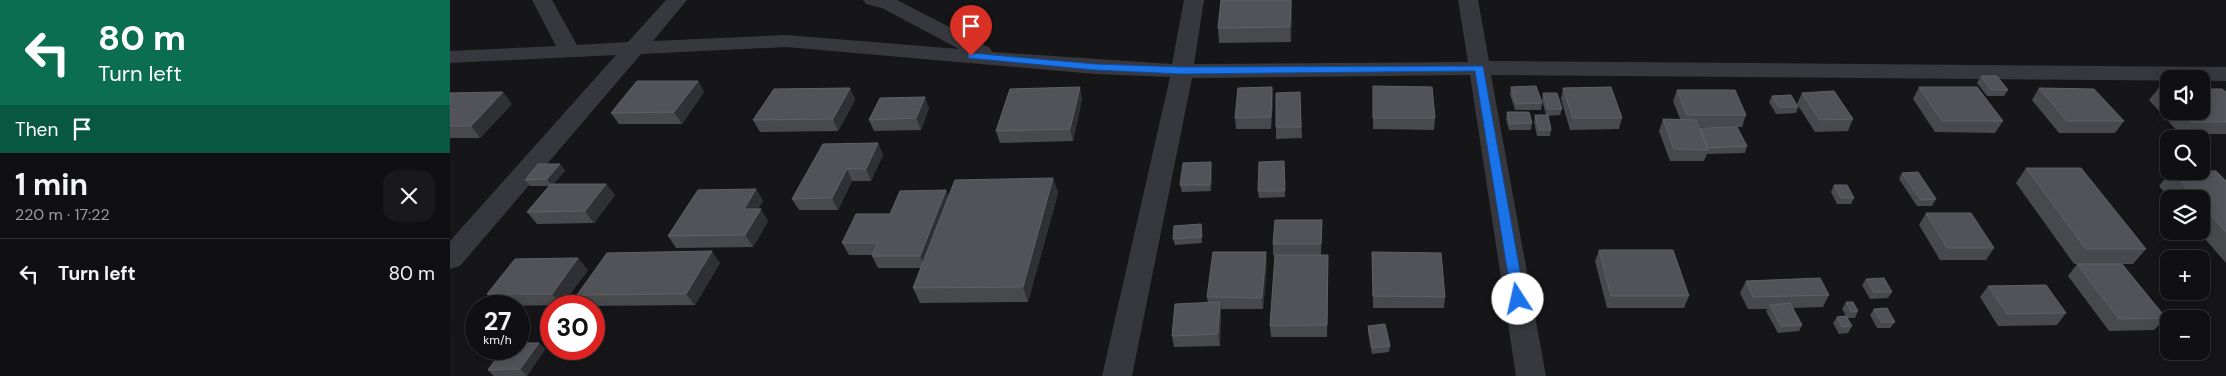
<!DOCTYPE html>
<html lang="en">
<head>
<meta charset="utf-8">
<style>
	body { margin:0; font-family:"DM Sans",sans-serif; background:#19191b; color:#f1f3f6; height:100vh; display:flex; flex-direction:column; font-size:19px; white-space:nowrap }
	* { box-sizing:border-box; margin:0 }
	p { font-size:16px; color:#9c9d9f }
	.icon { flex:none; width:28px; height:28px; fill:none; stroke:currentColor; stroke-width:2; stroke-linecap:round; stroke-linejoin:round }
	.map { position:relative; flex:1; overflow:hidden }
	.panel { display:flex; flex-direction:column; background:#101012; width:450px }
	.panel>* { flex:none }
	.banner { background:#0b6e4f; color:#fff; overflow:hidden }
	.buttons { position:absolute; left:1710px; top:70px; display:grid; gap:10px }
	.buttons a { display:grid; place-items:center; width:50px; height:50px; border-radius:10px; background:#101012; box-shadow:0 2px 12px #0003,0 0 0 1px #303032; font-size:25px }
	.speed { position:absolute; left:15px; top:295px; display:flex; gap:10px; font-size:25px; font-weight:700; text-align:center }
	.speed>* { display:grid; place-content:center; width:65px; height:65px; border-radius:50%; background:#101012; box-shadow:0 2px 12px #0003,0 0 0 1px #303032; line-height:1 }
	.speed small { font-size:12px; font-weight:400 }
	.speed .limit { border:8px solid #d22; background:#fff; color:#111 }
	.pin { position:absolute; display:grid; place-items:center; width:42px; height:42px; color:#fff; margin:-51px -21px; border-radius:50% 50% 50% 0; rotate:-45deg; box-shadow:0 0 5px #0007 }
	.pin .icon { rotate:45deg }
	.me { position:absolute; width:55px; margin:-28px; rotate:350deg; stroke-linejoin:round; filter:drop-shadow(0 0 4px #0008) }
	.turn { display:flex; align-items:center; gap:18px; height:105px; padding:0 15px; font-size:22px }
	.turn .icon { width:65px; height:65px; stroke-width:2.5 }
	.turn b { display:block; font-size:35px; line-height:42px }
	.then { display:flex; align-items:center; height:48px; padding:0 15px; background:#0003; gap:10px; font-size:19px }
	.round { display:grid; place-items:center; flex:none; width:52px; height:52px; border-radius:15px; background:#19191b }
	.overview { display:flex; align-items:center; justify-content:space-between; height:85px; padding:0 15px }
	h1 { font-size:30px; font-weight:700; line-height:38px }
	ul { padding:0; list-style:none }
	li { display:flex; align-items:center; gap:15px; height:70px; padding:0 15px; border-top:1px solid #303032 }
	li div { flex:1 }
	li b { display:block; font-size:19px }
	li em { font-style:normal }
	main { display:flex; flex:1; min-height:0 }
	.map>svg:first-child { display:block }
</style>
</head>
<body>
<main>
<section class="panel">
<div class="banner">
<div class="turn"><svg class="icon" aria-label="left" viewBox="0 0 24 24"><path d="M17 20v-9H6M10 6l-5 5 5 5"/></svg><div><b>80 m</b>Turn left</div></div>
<div class="then">Then<svg class="icon" aria-label="arrive" viewBox="0 0 24 24"><path d="M6 21V4h12l-3 4 3 4H6"/></svg></div>
</div>
<div class="overview"><div><h1>1 min</h1><p>220 m · 17:22</p></div><a class="round"><svg class="icon" aria-label="close" viewBox="0 0 24 24"><path d="M6 6l12 12M18 6L6 18"/></svg></a></div>
<ul>
<li><svg class="icon" aria-label="left" viewBox="0 0 24 24"><path d="M17 20v-9H6M10 6l-5 5 5 5"/></svg><div><b>Turn left</b></div><em>80 m</em></li>
</ul>
</section>
<div class="map">
<svg width="1776" height="376" viewBox="0 0 1776 376">
	<rect width="100%" height="100%" fill="#161618"/>
	<g fill="none" stroke-linecap="round" stroke-linejoin="round">
		<path fill="#37383d" fill-rule="evenodd" d="M82,0H102L127,45L178,42L216,0H237L203,41L336,35L509,49L432,8L416,4L413,0H447L540,48L542,52L722,64L734,0H754L744,64L1018,62L1008,0H1028L1039,61L1776,67V81L1041,75L1096,376H1066L1020,75L742,78L682,376H652L720,77L645,74L336,47L191,54L10,266L0,269V241L166,55L0,63V51L106,46Z"/>
	</g>
	<path fill="#47494d" d="M771,0H842L841,42L769,43L768,28Z
		M1531,76L1558,90L1554,96H1537L1527,83Z
		M248,81L254,92L232,124H169L161,113Z
		M923,86L985,118L984,130L923,129Z
		M822,87L823,99L821,129H786L785,118Z
		M1061,87L1092,103L1091,110H1065L1060,94Z
		M1469,87L1553,121L1545,133L1485,132L1463,99Z
		M400,88L405,100L388,131L310,132L303,120Z
		M1113,88L1172,118L1169,129L1120,130L1111,99Z
		M1589,88L1674,121L1665,133H1609L1582,100Z
		M1708,89H1719V111H1751L1776,92V134H1730L1699,100Z
		M1227,90L1296,115L1292,127H1249L1250,128L1297,146L1295,153L1257,154L1254,161H1220L1209,131L1213,119H1230L1223,101Z
		M850,92L852,138L826,139V127Z
		M0,93L62,104L30,138H0Z
		M1093,93L1112,109L1110,115L1098,116L1101,130L1100,136H1087L1084,122L1085,115H1096L1092,100Z
		M1352,93L1403,119L1398,131L1365,132L1347,104Z
		M1322,96L1348,107L1346,113L1326,114L1319,102Z
		M632,99L623,141L550,143L546,131Z
		M479,108L471,130L424,131L419,120Z
		M1057,112L1082,123L1081,130H1059L1056,119Z
		M428,143L433,155L421,181H402L388,210H349L342,199Z
		M834,161L835,197L809,198L808,191Z
		M761,162L762,169L761,191L732,192L730,185Z
		M110,164L115,171L103,184H156L165,195L144,223L87,224L77,212L99,186H80L75,180Z
		M1576,168L1696,249L1683,264H1672L1716,318L1704,330L1659,331L1618,276L1627,264H1649H1624L1566,183Z
		M1721,171H1751L1776,181V263L1748,231H1751V199H1720L1709,186Z
		M1452,173L1486,199L1482,206H1467L1449,179Z
		M603,178L608,193L578,302L470,303L463,288L471,268H428L422,256L423,255H399L392,243L440,214L496,190L498,196Z
		M1384,185L1404,198L1401,204H1387L1381,192Z
		M306,189L313,201L308,209L318,221L303,247L226,248L218,236Z
		M1476,213L1544,248L1536,260H1490L1469,225Z
		M872,220L871,255H878L877,337H821L820,326L825,255H823V244Z
		M751,224L752,243L725,245L723,239Z
		M1149,250L1239,296L1234,308H1157L1145,261Z
		M922,252L995,297L994,308H923Z
		M270,263L245,305L136,306L127,295Z
		M817,264L813,309H771V314L770,346L724,347L722,336L758,303L757,297Z
		M138,270L112,305L48,306L37,294Z
		M1416,279L1442,292L1438,298L1420,299L1412,285Z
		M1296,281L1379,295L1373,307L1343,308L1352,325L1349,331L1328,333L1316,311L1318,309H1298L1290,293Z
		M1538,286L1616,313L1607,325L1548,326L1530,297Z
		M1396,302L1408,311L1405,318H1397L1402,326L1398,333L1389,334L1383,323L1387,317L1396,316L1392,309Z
		M1424,309L1445,322L1440,328H1427L1420,315Z
		M918,326L940,346L939,352L922,354L918,332Z
		M89,343L95,349L77,376H44L38,370Z"/>
	<path fill="#2f3033" d="M841,0H842L841,42L840,27Z
		M248,81L254,92L232,124L224,112Z
		M630,87L632,99L623,141L620,129Z
		M822,87L823,99L821,129V117Z
		M400,88L405,100L388,131L383,119Z
		M53,92L62,104L30,138L21,126Z
		M475,97L479,108L471,130L466,118Z
		M428,143L433,155L421,181L416,169Z
		M761,162L762,169L761,191L760,185Z
		M110,164L115,171L102,186L97,179Z
		M397,169L402,181L388,210L382,198Z
		M603,178L608,193L578,302L573,287Z
		M156,184L165,195L144,223L135,211Z
		M306,189L313,201L301,221L294,209Z
		M496,190L501,202L476,268L470,256Z
		M311,209L318,221L303,247L295,235Z
		M262,251L270,263L245,305L236,294Z
		M816,252L817,264L813,309L812,298Z
		M128,258L138,270L112,305L102,294Z
		M770,302L771,314L770,346L768,334Z
		M89,343L95,349L77,376L70,369Z"/>
	<path fill="#525359" stroke="#5f6168" d="M771,0H841L840,27L768,28Z
		M1531,76H1547L1558,90H1541Z
		M187,81H248L224,112L161,113Z
		M923,86L982,87L985,118H923Z
		M1086,86L1092,103L1066,104L1061,87Z
		M630,87L620,129L546,131L560,89Z
		M822,87L821,117L785,118L788,88Z
		M1161,87L1172,118H1123L1113,88Z
		M1469,87H1527L1553,121H1492Z
		M400,88L383,119L303,120L324,89Z
		M1589,88L1644,89L1674,121H1617Z
		M1708,89H1719V100Z
		M1751,89H1772L1776,92V122H1740L1730,111H1751Z
		M1227,90H1285L1296,115H1237Z
		M1384,91L1403,119L1370,120L1352,93Z
		M53,92L21,126H0V93Z
		M850,92L851,127H826V93Z
		M1093,93H1107L1112,109H1098Z
		M1341,95L1348,107H1329L1322,96Z
		M475,97L466,118L419,120L430,98Z
		M1057,112H1079L1082,123L1060,124Z
		M1085,115H1098L1101,130H1089Z
		M1213,119L1246,120L1258,150L1224,149Z
		M1287,127L1297,146L1258,148L1250,128Z
		M428,143L416,169H397L382,198L342,199L373,144Z
		M834,161L835,191H808L809,162Z
		M761,162L760,185H730L733,163Z
		M88,164H110L97,179L75,180Z
		M1576,168H1631L1696,249H1636Z
		M1722,171H1766L1776,181V232L1751,204V199H1746Z
		M1468,172L1486,199L1471,200L1452,173Z
		M603,178L573,287L463,288L505,180Z
		M101,184H156L135,211L77,212Z
		M1384,185H1397L1404,198H1391Z
		M306,189L294,209H311L295,235L218,236L248,190Z
		M496,190L470,256H422L428,243H392L406,214H440L450,191Z
		M1476,213H1521L1544,248H1497Z
		M825,220H872L871,244H823Z
		M751,224L752,237L723,239L724,226Z
		M1149,250H1223L1239,296H1161Z
		M262,251L236,294L127,295L157,253Z
		M763,252H816L812,298L757,297Z
		M922,252L991,253L995,297L923,296Z
		M825,255H878L877,325L820,326Z
		M128,258L102,294H37L65,259Z
		M1627,264H1672L1716,318L1669,319Z
		M1370,278L1379,295L1303,297L1296,281Z
		M1434,278L1442,292H1424L1416,279Z
		M1596,285L1616,313L1557,314L1538,286Z
		M770,302L768,334L722,336L725,304Z
		M1396,302H1403L1408,311L1401,312Z
		M1340,303L1352,325L1331,326L1320,305Z
		M1437,308L1445,322H1431L1424,309Z
		M1396,316L1402,326L1392,327L1387,317Z
		M935,324L940,346L922,348L918,326Z
		M69,343H89L70,369L38,370L53,349H69Z"/>
	<path fill="#1a73e8" stroke="#114b97" d="M521,53L645,64L732,67L1033,66L1075,299L1068,304L1062,299L1025,71L732,74L645,70L518,58V54Z"/>
</svg>
<div class="buttons">
<a><svg class="icon" aria-label="sound" viewBox="0 0 24 24"><path d="M4 9h4l5-4v14l-5-4H4zM17 9q2 3 0 6"/></svg></a>
<a><svg class="icon" aria-label="search" viewBox="0 0 24 24"><circle cx="10" cy="10" r="6"/><path d="M15 15l6 6"/></svg></a>
<a><svg class="icon" aria-label="layers" viewBox="0 0 24 24"><path d="M12 4l9 5-9 5-9-5zM3 14l9 5 9-5"/></svg></a>
<a>+</a>
<a>−</a>
</div>
<div class="speed"><div>27<small>km/h</small></div><div class="limit">30</div></div>
<div class="pin" style="left:521px;top:56px;background:#d93025"><svg class="icon" aria-label="arrive" viewBox="0 0 24 24"><path d="M6 21V4h12l-3 4 3 4H6"/></svg></div>
<svg class="me" style="left:1068px;top:299px" viewBox="-20 -20 40 40"><circle r="19" fill="#fff"/><path d="M0-13L10 11 0 6-10 11z" fill="#1a73e8"/></svg>
</div>
</main>
</body>
</html>
